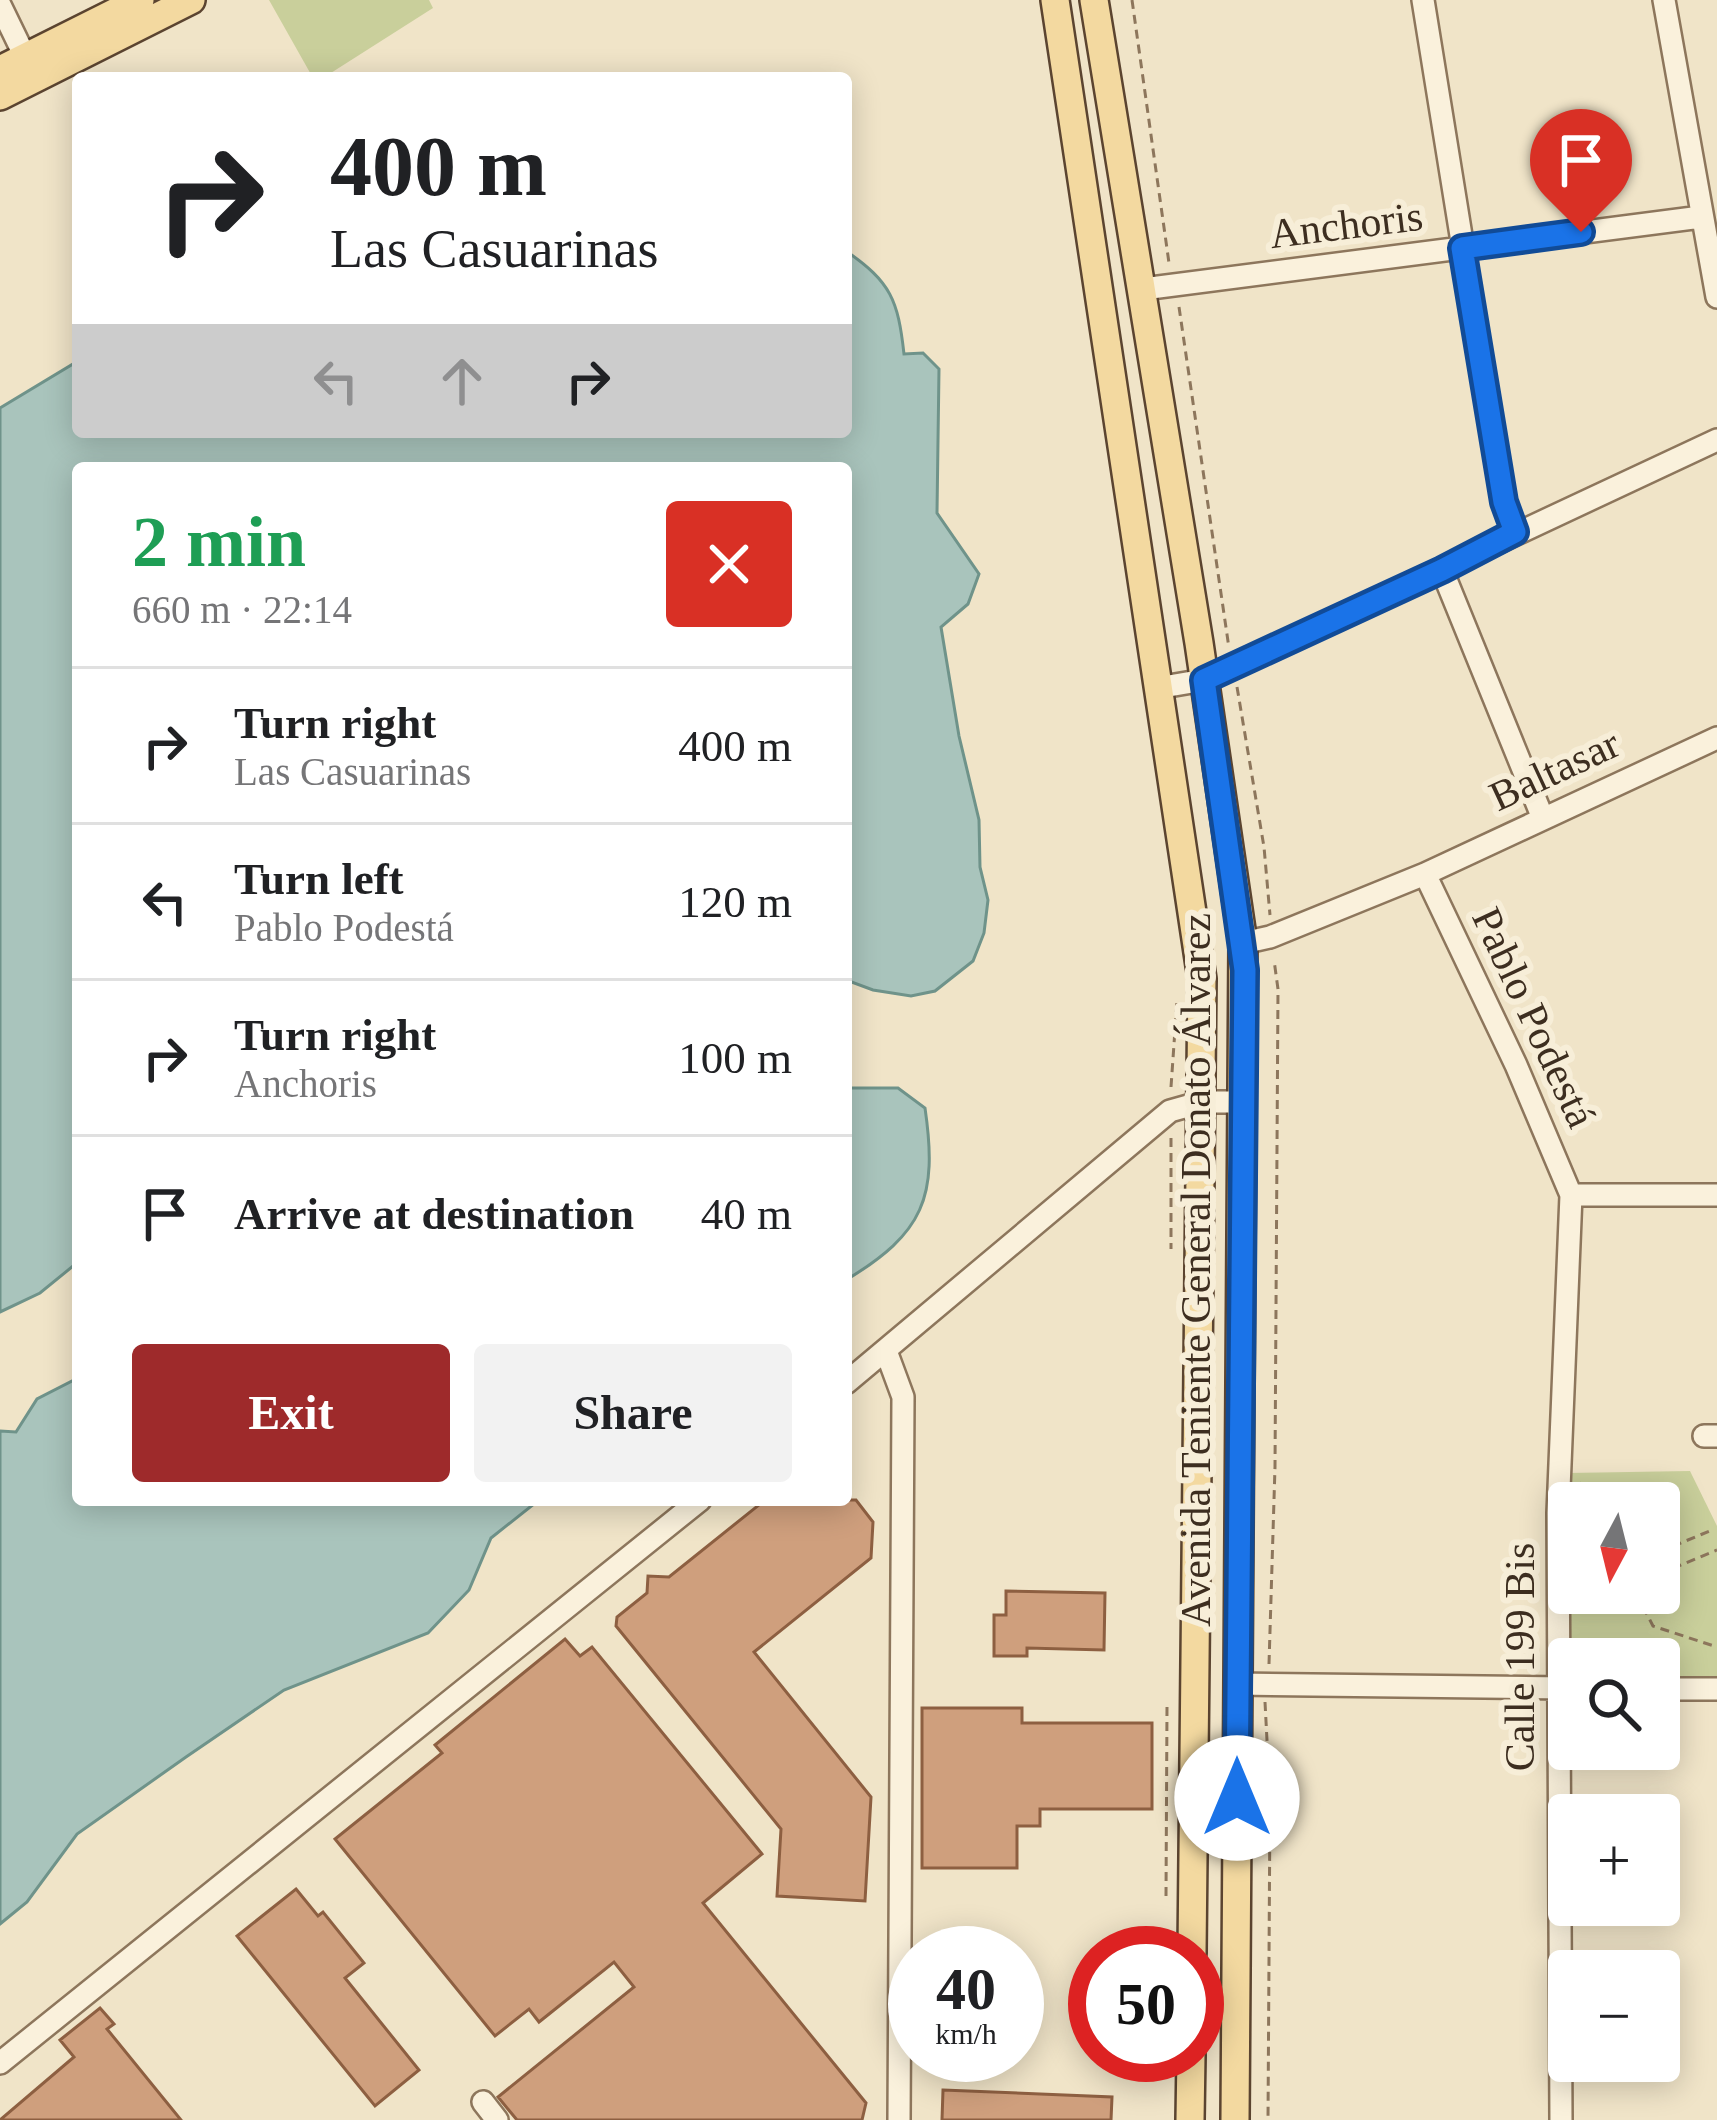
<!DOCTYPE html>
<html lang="en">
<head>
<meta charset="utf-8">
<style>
	body { margin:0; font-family:Georgia,serif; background:#f2f2f2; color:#202124; height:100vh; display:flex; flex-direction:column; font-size:45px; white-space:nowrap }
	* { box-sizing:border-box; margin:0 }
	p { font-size:39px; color:#757577 }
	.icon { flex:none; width:66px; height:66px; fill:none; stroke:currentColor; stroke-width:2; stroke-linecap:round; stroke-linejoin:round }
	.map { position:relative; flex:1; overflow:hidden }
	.details { position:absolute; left:72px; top:462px; width:780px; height:1044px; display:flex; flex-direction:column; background:#fff; border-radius:12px; box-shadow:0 6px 30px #0003 }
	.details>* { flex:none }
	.guide { position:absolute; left:72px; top:72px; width:780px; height:366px; border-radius:12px; box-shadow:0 6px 30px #0003; background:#fff; color:#202124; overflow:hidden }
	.needle { width:78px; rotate:187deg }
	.fabs { position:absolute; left:1548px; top:1482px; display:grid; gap:24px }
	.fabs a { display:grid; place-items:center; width:132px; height:132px; border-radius:12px; background:#fff; box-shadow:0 6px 30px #0003; font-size:60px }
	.speed { position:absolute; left:888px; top:1926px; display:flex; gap:24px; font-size:60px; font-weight:700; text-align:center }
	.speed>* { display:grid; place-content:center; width:156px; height:156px; border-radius:50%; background:#fff; box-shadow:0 6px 30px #0003; line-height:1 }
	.speed small { font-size:30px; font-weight:400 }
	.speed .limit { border:18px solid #d22; background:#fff; color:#111 }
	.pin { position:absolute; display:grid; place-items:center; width:102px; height:102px; color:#fff; margin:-123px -51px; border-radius:50% 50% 50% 0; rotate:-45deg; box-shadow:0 0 12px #0007 }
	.pin .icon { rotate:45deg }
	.me { position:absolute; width:132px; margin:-66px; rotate:0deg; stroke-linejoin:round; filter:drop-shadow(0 0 9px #0008) }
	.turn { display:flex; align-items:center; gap:42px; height:252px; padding:0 60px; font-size:54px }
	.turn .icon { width:156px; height:156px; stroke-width:2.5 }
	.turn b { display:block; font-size:84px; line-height:102px }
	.lanes { display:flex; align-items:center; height:114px; padding:0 60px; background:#0003; justify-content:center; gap:60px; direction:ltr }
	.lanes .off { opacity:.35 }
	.round { display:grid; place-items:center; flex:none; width:126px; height:126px; border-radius:12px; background:#f2f2f2 }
	.summary { display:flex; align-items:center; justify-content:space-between; height:204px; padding:0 60px }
	h1 { font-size:72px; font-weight:800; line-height:90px; color:#1e9e55 }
	.cta { display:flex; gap:24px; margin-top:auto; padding:24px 60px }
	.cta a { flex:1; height:138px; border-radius:12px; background:#9e2a2b; color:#fff; font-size:48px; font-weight:800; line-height:138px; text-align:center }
	.cta a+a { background:#f2f2f2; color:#202124 }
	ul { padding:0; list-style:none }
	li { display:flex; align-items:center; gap:36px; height:156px; padding:0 60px; border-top:3px solid #e0e0e0 }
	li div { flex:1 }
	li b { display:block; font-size:45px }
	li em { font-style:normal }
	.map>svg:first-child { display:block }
</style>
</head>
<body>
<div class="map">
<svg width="1717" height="2120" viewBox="0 0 1717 2120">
	<rect width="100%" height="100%" fill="#f0e4c8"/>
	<path fill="#c9cf9b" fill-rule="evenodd" d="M269,0H429L433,8L323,78H313Z
		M1690,1471L1717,1526V1678H1659V1659H1569L1568,1473ZM1569,1503H1659V1593H1569Z"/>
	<path fill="#a9c4bc" stroke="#6f938a" stroke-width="3" d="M846,251C891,282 898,300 904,354L923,353L939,369L937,513L979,574L968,604L941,627L959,736L979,820L980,867L988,900L984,933L973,961L935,991L911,996L873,990L846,980V468H78V1262L40,1293L0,1312V408L78,361V432H846Z
		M846,1088H898L925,1108C938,1197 924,1233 846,1280Z
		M78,1378V1500H539L491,1538L469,1590L428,1633L284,1690L186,1757L77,1834L27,1902L0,1924V1431L16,1432L37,1399Z"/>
	<path fill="#cf9f7d" stroke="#8d5f41" stroke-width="3" d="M765,1500H856L873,1522L871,1558L754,1652L871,1797L865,1901L777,1896L781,1829L616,1626L617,1617L647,1593L648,1576L669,1577Z
		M1006,1591L1105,1593L1104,1650L1027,1648V1656H994V1615H1006Z
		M565,1639L580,1656L592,1647L762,1854L703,1903L866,2103L862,2120H517L498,2097L634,1987L614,1962L539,2022L529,2009L495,2036L335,1839L442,1753L435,1745Z
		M922,1708H1022V1723H1152V1809H1040V1826H1017V1868H922Z
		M296,1889L318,1916L323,1912L364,1963L345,1978L419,2070L375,2106L237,1936Z
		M100,2008L114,2024L107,2029L181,2120H0L74,2057L60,2040Z
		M943,2090L1112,2097L1111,2120H942Z"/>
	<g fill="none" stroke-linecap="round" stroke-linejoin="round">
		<g stroke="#8d765c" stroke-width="26">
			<path id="minor" d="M1423,0L1504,502L1515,532
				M1664,0L1717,297
				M0,5L31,69
				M1143,289L1701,217
				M1442,570L1542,816
				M1157,688L1204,680L1717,440
				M1425,874L1516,1065L1571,1195L1558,1513L1561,2120
				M1243,943L1270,937L1425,874L1717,738
				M1571,1195H1717
				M886,1351L903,1397L899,2120
				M846,1383L1170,1111L1202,1102H1244
				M1704,1436H1717
				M1237,1684L1568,1688
				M1659,1689H1717
				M0,2063L700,1500
				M483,2102L497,2120"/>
		</g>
		<g stroke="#5b4430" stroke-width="32">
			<path id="major" d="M1055,0L1202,979L1192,1953
				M1094,0L1199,643L1243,943L1235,2120
				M0,70L140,0
				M0,96L191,0
				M1190,2120L1191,2055"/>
		</g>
		<path stroke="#8d765c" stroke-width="3" stroke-dasharray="9 6" stroke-linecap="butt" d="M1132,0L1169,263
			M1179,307L1229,648
			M1237,687L1264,847L1270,915
			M1171,1087L1177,1001
			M1171,1138V1249
			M1580,1483L1590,1489L1596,1503
			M1659,1552L1712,1530
			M1659,1574L1717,1550
			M1636,1593L1653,1626L1717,1647
			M1580,1608L1615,1593
			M1579,1648L1586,1659
			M1269,1664L1275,1467L1278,989L1274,960
			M1265,1702L1270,1798L1268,2120
			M1166,1896L1167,1707"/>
		<use href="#minor" stroke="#faf1dc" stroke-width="21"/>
		<use href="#major" stroke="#f3d9a0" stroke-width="27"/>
	</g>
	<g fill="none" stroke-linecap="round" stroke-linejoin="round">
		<g stroke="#114b97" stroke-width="30">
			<path id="route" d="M1237,1798L1245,970L1204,680L1442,570L1515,532L1504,502L1462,248L1581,232"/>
		</g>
		<use href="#route" stroke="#1a73e8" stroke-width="21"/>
	</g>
	<g text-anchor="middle" stroke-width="12" stroke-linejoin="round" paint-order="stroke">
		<g font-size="42" fill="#3d2e20" stroke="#f7eed8">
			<text transform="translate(1346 224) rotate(-7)" y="15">Anchoris</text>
			<text transform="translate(1554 769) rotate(-25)" y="15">Baltasar</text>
			<text transform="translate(1535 1017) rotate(65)" y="15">Pablo Podestá</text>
			<text transform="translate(1195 1270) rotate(-90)" y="15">Avenida Teniente General Donato Álvarez</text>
			<text transform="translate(1519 1657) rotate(-90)" y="15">Calle 199 Bis</text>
		</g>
	</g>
</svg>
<div class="fabs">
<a><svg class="needle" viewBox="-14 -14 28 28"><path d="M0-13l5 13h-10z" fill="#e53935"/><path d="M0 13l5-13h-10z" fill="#757577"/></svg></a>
<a><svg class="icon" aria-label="search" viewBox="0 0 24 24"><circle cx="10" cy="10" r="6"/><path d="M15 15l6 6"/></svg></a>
<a>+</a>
<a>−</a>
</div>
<div class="speed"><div>40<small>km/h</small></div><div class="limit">50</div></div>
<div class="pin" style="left:1581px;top:232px;background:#d93025"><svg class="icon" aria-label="arrive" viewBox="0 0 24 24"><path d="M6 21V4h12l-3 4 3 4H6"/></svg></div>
<svg class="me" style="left:1237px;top:1798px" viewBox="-20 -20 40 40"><circle r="19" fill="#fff"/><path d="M0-13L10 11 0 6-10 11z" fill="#1a73e8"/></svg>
<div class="guide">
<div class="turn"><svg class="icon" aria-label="right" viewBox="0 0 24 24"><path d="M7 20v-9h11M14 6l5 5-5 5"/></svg><div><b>400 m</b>Las Casuarinas</div></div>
<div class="lanes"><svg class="icon off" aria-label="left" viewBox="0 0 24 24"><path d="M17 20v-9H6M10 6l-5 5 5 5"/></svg><svg class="icon off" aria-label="ahead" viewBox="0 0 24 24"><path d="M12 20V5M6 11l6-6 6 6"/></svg><svg class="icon" aria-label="right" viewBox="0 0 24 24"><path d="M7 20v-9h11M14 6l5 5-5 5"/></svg></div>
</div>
<section class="details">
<div class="summary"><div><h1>2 min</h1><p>660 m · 22:14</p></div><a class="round" style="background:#d93025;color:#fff"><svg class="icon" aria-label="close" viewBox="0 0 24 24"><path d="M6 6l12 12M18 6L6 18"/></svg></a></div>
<ul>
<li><svg class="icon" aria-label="right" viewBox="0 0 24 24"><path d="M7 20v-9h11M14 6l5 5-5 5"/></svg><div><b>Turn right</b><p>Las Casuarinas</p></div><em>400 m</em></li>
<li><svg class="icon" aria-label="left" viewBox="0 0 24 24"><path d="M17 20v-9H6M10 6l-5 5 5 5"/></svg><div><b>Turn left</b><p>Pablo Podestá</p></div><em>120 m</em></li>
<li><svg class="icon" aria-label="right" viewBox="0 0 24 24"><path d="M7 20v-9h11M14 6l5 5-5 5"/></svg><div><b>Turn right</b><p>Anchoris</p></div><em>100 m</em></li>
<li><svg class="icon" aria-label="arrive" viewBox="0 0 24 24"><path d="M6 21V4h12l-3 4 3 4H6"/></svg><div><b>Arrive at destination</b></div><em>40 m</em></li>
</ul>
<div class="cta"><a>Exit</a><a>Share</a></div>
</section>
</div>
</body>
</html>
